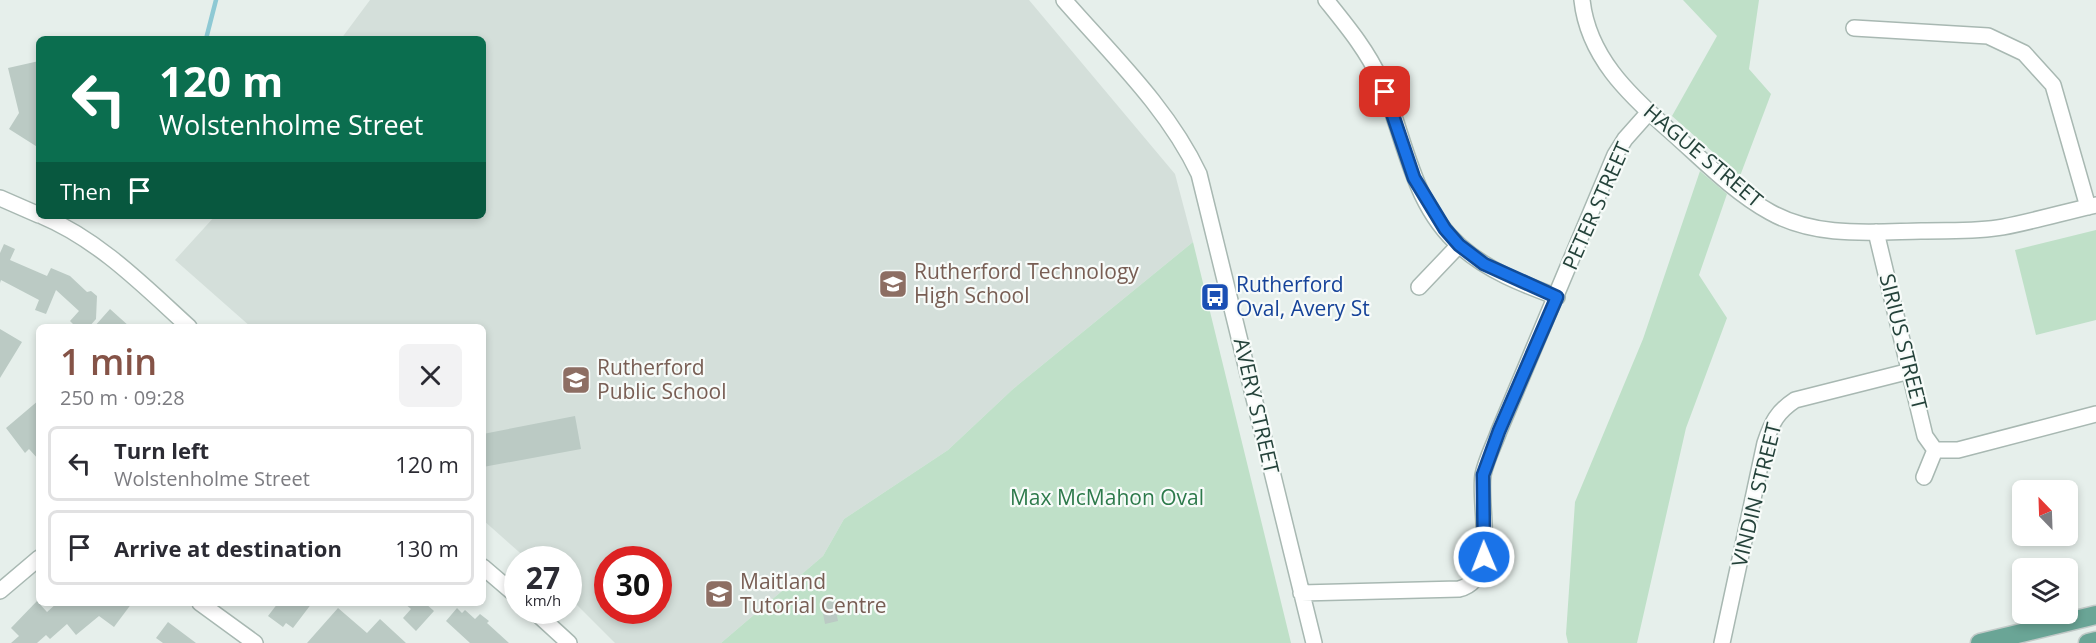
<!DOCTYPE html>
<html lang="en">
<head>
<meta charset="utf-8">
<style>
	body { margin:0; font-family:"Open Sans",sans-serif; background:#f2f2f3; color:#2b2b33; height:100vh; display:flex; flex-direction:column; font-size:22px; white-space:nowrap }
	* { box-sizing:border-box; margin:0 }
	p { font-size:20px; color:#7c7c81 }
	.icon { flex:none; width:33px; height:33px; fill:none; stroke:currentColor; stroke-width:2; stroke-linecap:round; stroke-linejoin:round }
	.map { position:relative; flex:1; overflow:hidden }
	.sheet { position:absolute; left:36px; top:324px; width:450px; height:282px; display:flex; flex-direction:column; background:#fff; border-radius:9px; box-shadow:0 3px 9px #0003 }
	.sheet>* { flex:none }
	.top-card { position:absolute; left:36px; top:36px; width:450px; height:183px; border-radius:9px; box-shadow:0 3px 9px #0003; background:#0b6e4f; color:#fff; overflow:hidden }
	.needle { width:39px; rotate:337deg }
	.tools { position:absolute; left:2012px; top:480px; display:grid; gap:12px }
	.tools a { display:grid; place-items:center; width:66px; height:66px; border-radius:9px; background:#fff; box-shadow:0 3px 9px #0003; font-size:30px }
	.speed { position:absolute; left:504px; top:546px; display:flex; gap:12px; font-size:30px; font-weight:700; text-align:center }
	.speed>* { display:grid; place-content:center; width:78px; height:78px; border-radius:50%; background:#fff; box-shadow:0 3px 9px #0003; line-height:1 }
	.speed small { font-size:15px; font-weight:400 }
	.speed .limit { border:9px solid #d22; background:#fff; color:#111 }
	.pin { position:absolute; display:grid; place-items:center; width:51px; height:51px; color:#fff; margin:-26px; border-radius:12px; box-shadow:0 3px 9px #0006 }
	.me { position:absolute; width:66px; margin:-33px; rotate:359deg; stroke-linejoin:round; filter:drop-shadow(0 0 4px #0008) }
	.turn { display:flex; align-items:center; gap:21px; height:126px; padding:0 24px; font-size:27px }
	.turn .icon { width:78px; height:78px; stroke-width:2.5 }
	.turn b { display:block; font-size:42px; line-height:51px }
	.then { display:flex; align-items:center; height:57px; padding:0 24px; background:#0003; gap:12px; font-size:22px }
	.round { display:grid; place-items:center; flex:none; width:63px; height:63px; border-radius:9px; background:#f2f2f3 }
	.head { display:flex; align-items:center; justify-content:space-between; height:102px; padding:0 24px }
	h1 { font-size:36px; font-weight:600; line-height:45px; color:#855347 }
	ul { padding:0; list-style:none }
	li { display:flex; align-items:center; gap:18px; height:75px; margin:0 12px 9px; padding:0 12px; border:3px solid #e1e1e2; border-radius:9px }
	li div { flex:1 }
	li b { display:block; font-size:22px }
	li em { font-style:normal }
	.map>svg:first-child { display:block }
</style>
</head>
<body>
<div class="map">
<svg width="2096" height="643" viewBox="0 0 2096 643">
	<rect width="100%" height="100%" fill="#e6efeb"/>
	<path fill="#d4dfda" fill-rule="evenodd" d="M370,0H1029L1175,174L1193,242L1013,389L948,450L844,519L823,556L721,643H615L569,597L568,560L527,559L483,520V327H251L175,260L215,216H483V39H341ZM608,560H658V610H608Z"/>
	<path fill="#bfe0c8" d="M1683,0H1759L1749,69L1771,94L1740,176L1672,116L1717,36Z
		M1700,171L1727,194L1699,275L1727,318L1686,428L1637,643H1568L1566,634L1575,502L1643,339Z
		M2096,230V320L2036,335L2015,250Z
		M1193,242L1291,643H721L823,556L844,519L948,450L1013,389Z"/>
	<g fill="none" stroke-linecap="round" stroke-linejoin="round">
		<path stroke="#8ec9d4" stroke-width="4.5" d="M206,39L216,0"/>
	</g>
	<path fill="#bbcac4" d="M39,61V148L9,129L19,113L8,68Z
		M4,244L15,249L10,260L47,276L51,268L70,276L87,292L91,291L97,296L96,319L89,327H76L70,321L79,311L56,290L46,314L35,310L39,300L1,280L0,283V253Z
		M110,309L130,327H94Z
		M0,329L22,342L0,378Z
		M39,400V460L29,449L25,453L6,428Z
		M575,416L581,449L483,467V434Z
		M37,601L47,612L57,603H132L114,627L99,616L76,635L67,624L50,639L46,635L37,643H11L19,636L11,628Z
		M834,601L838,621L825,624L821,603Z
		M278,603H312L293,628L286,623L283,627L268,616Z
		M404,603H425L434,611L416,631L403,618L411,609Z
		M338,608L367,633L380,619L406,643H307Z
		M457,608L462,613L465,610L475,619L480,614L489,621L487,623L509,643H470L446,621Z
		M168,622L196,643H163L156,638Z"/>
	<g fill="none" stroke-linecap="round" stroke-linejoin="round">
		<g stroke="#a8b8b2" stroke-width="18">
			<path id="minor" d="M1064,0C1112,55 1168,108 1199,174L1314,643
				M1326,0C1346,25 1367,50 1380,79C1405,135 1411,204 1460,246C1488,271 1522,284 1557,297
				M1582,0C1588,56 1628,94 1668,129C1700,157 1732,191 1770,212C1816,238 1871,232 1921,231C1949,230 1976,232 2003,227C2034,221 2065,212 2096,205
				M1854,28L1988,36L2024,53L2053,85L2088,207
				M0,198L39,215
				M42,216C99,240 144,286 189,327
				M1876,232L1925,436L1935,450L1924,477
				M1419,287L1459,245
				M1935,450H1958L2096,414
				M483,567L518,597
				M0,591L39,558
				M1301,593L1459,589C1500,579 1478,506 1483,475C1486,460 1494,445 1499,431L1615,155L1625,139L1649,112
				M200,603L255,643
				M533,610L569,643
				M1722,643L1765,443C1772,422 1777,412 1795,400L1910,371"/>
		</g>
		<g stroke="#c2cac8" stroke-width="21">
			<path id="major" d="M1980,643L2096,615
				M2088,643L2096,641"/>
		</g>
		<use href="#minor" stroke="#fff" stroke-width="15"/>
		<use href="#major" stroke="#6aa596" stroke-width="18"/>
	</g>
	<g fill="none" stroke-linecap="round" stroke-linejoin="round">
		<g stroke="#114b97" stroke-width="15">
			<path id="route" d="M1385,92L1414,178L1445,229L1459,245L1484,264L1557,297L1499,431L1483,475L1484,557"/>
		</g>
		<use href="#route" stroke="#1a73e8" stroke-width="10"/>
	</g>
	<defs>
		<g id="school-square" transform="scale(1.5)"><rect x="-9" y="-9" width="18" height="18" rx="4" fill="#8d6e63" stroke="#f7fbf9"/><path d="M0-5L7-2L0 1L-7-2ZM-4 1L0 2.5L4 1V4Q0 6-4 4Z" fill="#fff"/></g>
		<g id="bus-square" transform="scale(1.5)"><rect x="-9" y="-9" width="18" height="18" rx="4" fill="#1a4fb4" stroke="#f7fbf9"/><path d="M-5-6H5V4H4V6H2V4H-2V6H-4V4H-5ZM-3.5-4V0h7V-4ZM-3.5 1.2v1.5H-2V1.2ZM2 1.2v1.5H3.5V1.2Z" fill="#fff"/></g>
	</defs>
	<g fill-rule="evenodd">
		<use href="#school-square" x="893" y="284"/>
		<use href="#bus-square" x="1215" y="297"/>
		<use href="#school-square" x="576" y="380"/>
		<use href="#school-square" x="719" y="594"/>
	</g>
	<g text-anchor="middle" stroke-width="4.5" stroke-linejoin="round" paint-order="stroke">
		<g font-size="21" fill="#24423a" stroke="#f7fbf9">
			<text transform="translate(1703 156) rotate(40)" y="7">HAGUE STREET</text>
			<text transform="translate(1597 206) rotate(-66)" y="7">PETER STREET</text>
			<text transform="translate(1903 342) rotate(76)" y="7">SIRIUS STREET</text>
			<text transform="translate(1256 406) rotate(77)" y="7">AVERY STREET</text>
			<text transform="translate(1757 495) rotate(-76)" y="7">VINDIN STREET</text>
		</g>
		<g font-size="21" fill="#785e54" stroke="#f7fbf9" text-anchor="start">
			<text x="914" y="279">Rutherford Technology<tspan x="914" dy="24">High School</tspan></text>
			<text x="597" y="375">Rutherford<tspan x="597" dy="24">Public School</tspan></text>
			<text x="740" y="589">Maitland<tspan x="740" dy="24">Tutorial Centre</tspan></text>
		</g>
		<g font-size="21" fill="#164399" stroke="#f7fbf9" text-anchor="start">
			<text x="1236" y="292">Rutherford<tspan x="1236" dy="24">Oval, Avery St</tspan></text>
		</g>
		<g font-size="21" fill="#2d7a4b" stroke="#f7fbf9">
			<text x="1107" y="505">Max McMahon Oval</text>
		</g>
	</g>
</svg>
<div class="tools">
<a><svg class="needle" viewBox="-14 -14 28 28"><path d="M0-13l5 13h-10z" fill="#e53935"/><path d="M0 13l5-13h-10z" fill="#7c7c81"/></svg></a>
<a><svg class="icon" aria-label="layers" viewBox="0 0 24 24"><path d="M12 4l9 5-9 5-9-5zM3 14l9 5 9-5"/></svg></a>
</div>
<div class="speed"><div>27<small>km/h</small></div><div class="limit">30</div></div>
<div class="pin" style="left:1385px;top:92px;background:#d93025"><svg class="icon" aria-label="arrive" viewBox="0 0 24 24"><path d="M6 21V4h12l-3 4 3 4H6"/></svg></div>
<svg class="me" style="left:1484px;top:557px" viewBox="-20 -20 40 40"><circle r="17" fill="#1a73e8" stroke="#fff" stroke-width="3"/><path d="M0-11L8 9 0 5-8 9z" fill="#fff"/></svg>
<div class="top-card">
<div class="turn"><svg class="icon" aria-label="left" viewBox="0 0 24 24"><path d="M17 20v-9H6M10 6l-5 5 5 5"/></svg><div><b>120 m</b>Wolstenholme Street</div></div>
<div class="then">Then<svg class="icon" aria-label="arrive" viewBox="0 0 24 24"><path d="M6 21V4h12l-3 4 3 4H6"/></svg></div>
</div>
<section class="sheet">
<div class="head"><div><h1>1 min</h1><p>250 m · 09:28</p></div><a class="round"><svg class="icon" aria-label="close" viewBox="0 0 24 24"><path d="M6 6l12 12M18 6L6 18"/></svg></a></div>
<ul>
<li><svg class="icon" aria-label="left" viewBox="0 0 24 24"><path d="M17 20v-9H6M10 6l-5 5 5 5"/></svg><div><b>Turn left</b><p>Wolstenholme Street</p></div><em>120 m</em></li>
<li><svg class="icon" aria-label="arrive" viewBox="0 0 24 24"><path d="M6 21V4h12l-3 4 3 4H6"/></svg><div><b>Arrive at destination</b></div><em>130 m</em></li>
</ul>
</section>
</div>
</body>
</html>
